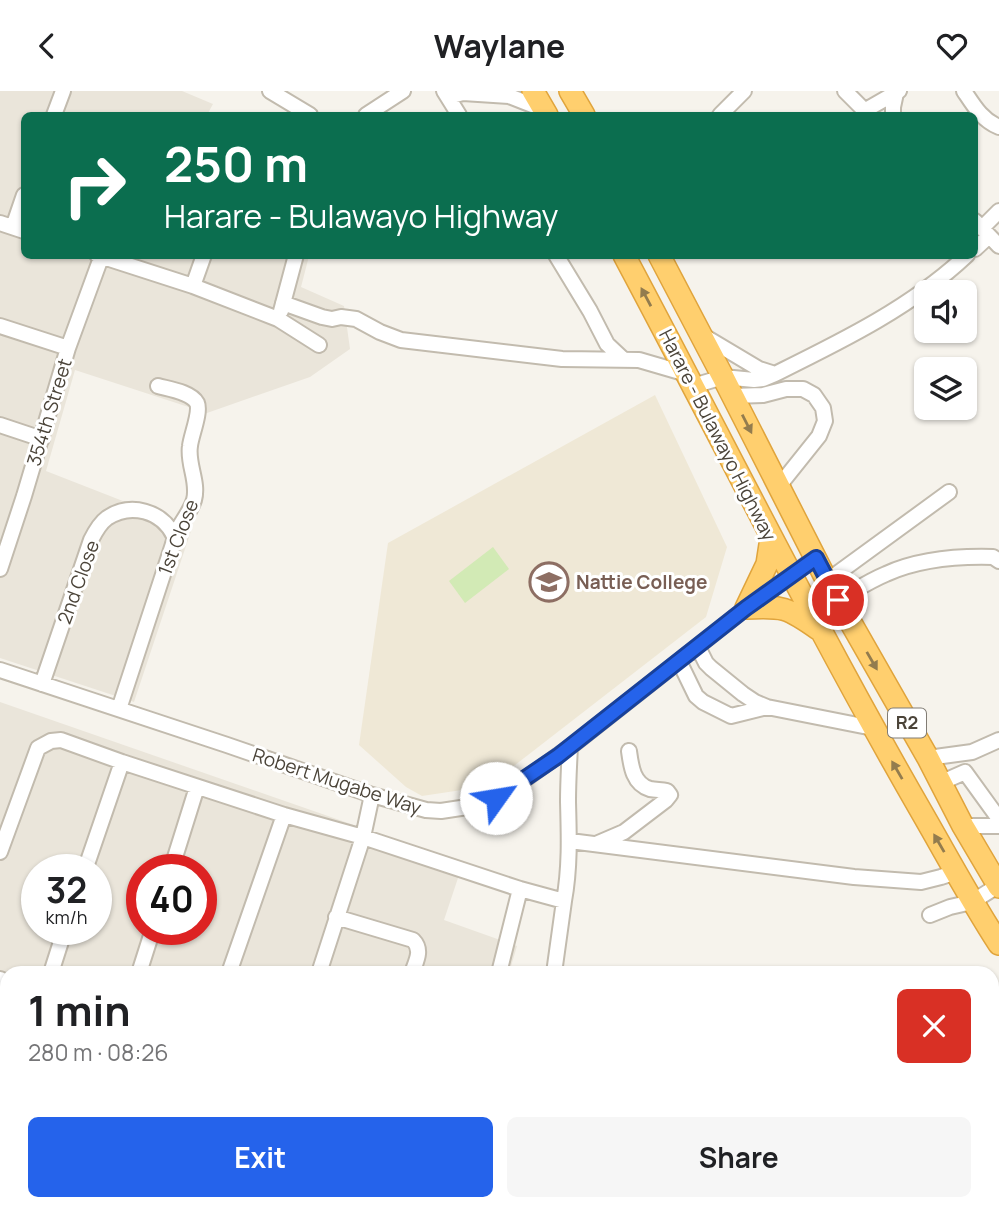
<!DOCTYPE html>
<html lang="en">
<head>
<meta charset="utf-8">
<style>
	body { margin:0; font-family:Manrope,sans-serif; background:#f6f6f6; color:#202124; height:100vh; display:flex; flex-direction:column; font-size:26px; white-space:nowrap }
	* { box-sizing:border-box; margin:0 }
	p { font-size:23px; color:#757577 }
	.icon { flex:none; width:38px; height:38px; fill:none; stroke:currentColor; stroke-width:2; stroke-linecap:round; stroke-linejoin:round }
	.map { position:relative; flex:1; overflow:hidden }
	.panel { position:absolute; left:0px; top:875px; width:999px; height:245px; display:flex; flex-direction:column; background:#fff; border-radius:21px 21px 0 0; box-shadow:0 2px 5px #0004 }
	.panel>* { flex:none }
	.hud { position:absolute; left:21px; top:21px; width:957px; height:147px; border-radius:10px; box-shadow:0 2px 5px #0004; background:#0b6e4f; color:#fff; overflow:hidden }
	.buttons { position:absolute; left:914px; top:189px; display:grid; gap:14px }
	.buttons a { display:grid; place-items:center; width:63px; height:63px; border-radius:10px; background:#fff; box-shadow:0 2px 5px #0004; font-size:35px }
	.speed { position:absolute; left:21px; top:763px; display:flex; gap:14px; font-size:35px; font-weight:700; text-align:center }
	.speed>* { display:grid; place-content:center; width:91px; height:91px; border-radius:50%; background:#fff; box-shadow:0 2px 5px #0004; line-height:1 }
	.speed small { font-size:18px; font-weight:400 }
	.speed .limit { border:10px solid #d22; background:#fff; color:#111 }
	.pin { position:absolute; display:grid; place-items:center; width:60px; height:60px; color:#fff; margin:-30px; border:4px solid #fff; border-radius:50%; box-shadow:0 2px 7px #0007 }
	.me { position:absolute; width:77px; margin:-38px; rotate:58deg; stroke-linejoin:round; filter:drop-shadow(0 0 5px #0008) }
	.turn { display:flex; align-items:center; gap:24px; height:147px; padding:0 28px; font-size:32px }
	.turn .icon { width:91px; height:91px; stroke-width:2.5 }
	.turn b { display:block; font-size:49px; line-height:60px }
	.round { display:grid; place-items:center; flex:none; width:74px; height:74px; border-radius:10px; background:#f6f6f6 }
	.headline { display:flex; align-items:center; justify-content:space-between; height:119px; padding:0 28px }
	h1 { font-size:42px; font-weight:700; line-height:52px }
	.action { display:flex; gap:14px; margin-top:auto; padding:14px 28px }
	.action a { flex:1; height:80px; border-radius:10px; background:#2563eb; color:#fff; font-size:28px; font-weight:700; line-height:80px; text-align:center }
	.action a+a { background:#f6f6f6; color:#202124 }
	header { display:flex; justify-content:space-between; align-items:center; height:91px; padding:0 28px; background:#fff; font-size:32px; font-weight:700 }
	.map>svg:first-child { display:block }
</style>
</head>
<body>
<header><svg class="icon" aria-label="back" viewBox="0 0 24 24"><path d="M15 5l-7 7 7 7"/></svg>Waylane<svg class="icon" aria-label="heart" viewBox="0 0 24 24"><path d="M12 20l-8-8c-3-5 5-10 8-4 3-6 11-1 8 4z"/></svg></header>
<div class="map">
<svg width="999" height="1120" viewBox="0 0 999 1120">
	<rect width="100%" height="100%" fill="#f6f3ec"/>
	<path fill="#eae5da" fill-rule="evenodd" d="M0,0H182L213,13L207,24H24V164L309,165L301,196L344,215L350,258L310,286L207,322L75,279L46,380L192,437L134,611L0,567Z
		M0,611L463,772L444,829L517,855L509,882H7V1113H92L90,1120H0ZM37,779H96V838H37ZM142,779H201V838H142Z
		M237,1113H441L439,1120H234Z"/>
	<path fill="#f7ead8" d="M92,1113H237L234,1120H90Z"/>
	<path fill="#efe8d6" d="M655,304L727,456L706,526L488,695L422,705L406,696L359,654L388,452Z"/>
	<path fill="#d2eab5" d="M493,456L509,478L465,512L449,490Z"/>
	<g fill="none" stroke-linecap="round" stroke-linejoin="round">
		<g stroke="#c2bbae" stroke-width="18">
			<path id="minor" d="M270,0L310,24
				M444,0L459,24
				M845,0L869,24
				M964,0C974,15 982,29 999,36
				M448,6L463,2L509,5L545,19
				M864,20L899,0
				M54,24L63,0
				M366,24L403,0
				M720,24L744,0
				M893,24V16L896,2
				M975,130L999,155
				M0,132L24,140
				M13,136L24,104
				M982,137L999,120
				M975,158L989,145
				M97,164L193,195L278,228L319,254
				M556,164L590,220L607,253L623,268
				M193,195L204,164
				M283,212L322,226L332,228L341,226L356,228L380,241L401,249L562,268L639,269L687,283
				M281,220L296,164
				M0,235L68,257
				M702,244L759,278L775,283
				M693,295L723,286L754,289L763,288L775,283C842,250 912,216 967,164
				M732,305L763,304L786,298H803L814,304L823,317L825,330L819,345L779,395
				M0,334L42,348
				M0,478L24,405L68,257L102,164
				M827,490L949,401
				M838,509C854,500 869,490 886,483C919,468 957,465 993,466L999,470
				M698,556L706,572L711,577L743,603L755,611L767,616L873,637
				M679,570L696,605L703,611L731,625L767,616
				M0,579L227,654L372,704L426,719L441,720L474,715L496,707L514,696L570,656L746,517L815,467
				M42,593L91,449C95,441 100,432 107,427C131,411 162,420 174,445
				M119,618L173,453C175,437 189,425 194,409C199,391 187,373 190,355C191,345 201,321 197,312C191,301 169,298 158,295
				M928,667L972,661L999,649
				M940,692L965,681L999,728
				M963,735H999
				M570,750L854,786L921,791L941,786L956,781
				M596,753L624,741L666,709L670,704L667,700C662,699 656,699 650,698C633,693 631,675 629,660
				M0,761L38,657L51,650L61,649L122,671L284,724L363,746L520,798L564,810C570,777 569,745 568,711C568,693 569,674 570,656
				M85,779L122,671
				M171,779L197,696
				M930,824L950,816L972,811L999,794
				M336,826L413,849C423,859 416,870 412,882
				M51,882L65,838
				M139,882L153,838
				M229,882L284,724
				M319,882L363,746L372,704
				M499,882L520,798
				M554,882L564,810
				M0,888L7,891
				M0,981L7,983
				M0,1073L7,1076
				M78,1120L81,1113
				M110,1120L112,1113
				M182,1120L184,1113
				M200,1120L203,1113
				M217,1120L220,1113
				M243,1120L245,1113
				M330,1120L333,1113
				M420,1120L422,1113
				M509,1120L511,1113"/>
		</g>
		<g stroke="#e0a43c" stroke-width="24">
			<path id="highway" d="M533,0L547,24
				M570,0L584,24
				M624,164C723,350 816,538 921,720C947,765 971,810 999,853
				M659,164L723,286L827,490L928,667L963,735L999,796
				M746,517C783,515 787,516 818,538
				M746,517L767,473L771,447"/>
		</g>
		<use href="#minor" stroke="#fff" stroke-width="14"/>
		<use href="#highway" stroke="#ffcf6e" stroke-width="21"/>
	</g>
	<defs><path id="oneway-solid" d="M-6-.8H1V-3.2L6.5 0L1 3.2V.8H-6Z" transform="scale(1.75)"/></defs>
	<g fill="#937c4e">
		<use href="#oneway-solid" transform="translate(646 206) rotate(-118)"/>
		<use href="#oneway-solid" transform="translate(747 333) rotate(63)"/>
		<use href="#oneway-solid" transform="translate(872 570) rotate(60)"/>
		<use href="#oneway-solid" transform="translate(897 679) rotate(-120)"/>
		<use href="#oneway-solid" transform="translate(939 752) rotate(-120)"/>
	</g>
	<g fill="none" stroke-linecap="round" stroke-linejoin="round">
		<g stroke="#184099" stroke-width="18">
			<path id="route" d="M496,707L558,665L746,517L816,467L838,509"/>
		</g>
		<use href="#route" stroke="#2563eb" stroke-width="12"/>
	</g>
	<defs>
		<g id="school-ring" transform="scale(2.0125)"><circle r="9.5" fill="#fff" stroke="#8d6e63" stroke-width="1.5"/><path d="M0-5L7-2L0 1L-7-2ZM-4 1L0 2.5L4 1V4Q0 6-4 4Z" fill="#8d6e63"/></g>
	</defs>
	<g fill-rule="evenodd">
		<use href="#school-ring" x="549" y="491"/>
	</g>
	<g text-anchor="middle" stroke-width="6" stroke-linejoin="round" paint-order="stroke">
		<rect fill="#fff" stroke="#817c74" stroke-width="2" x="888" y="617.5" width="38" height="29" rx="5"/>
		<g font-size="18" font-weight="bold" fill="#4b4439">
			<text x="907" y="638">R2</text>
		</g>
		<g font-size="19" fill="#4b4439" stroke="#fff">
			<text transform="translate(49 321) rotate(-73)" y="7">354th Street</text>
			<text transform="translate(718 344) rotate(63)" y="7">Harare - Bulawayo Highway</text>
			<text transform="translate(178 446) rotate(-69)" y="7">1st Close</text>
			<text transform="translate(78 491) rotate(-70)" y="7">2nd Close</text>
			<text transform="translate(337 690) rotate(18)" y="7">Robert Mugabe Way</text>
		</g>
		<g font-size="19" font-weight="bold" fill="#785e54" stroke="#fff" text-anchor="start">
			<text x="576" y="498">Nattie College</text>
		</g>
	</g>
</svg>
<div class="buttons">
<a><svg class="icon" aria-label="sound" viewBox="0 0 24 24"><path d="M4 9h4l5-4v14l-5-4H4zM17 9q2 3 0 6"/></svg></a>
<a><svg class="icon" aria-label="layers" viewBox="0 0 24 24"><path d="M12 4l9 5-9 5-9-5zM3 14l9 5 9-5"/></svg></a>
</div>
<div class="speed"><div>32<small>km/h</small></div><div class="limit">40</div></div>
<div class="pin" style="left:838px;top:509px;background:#d93025"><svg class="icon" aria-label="arrive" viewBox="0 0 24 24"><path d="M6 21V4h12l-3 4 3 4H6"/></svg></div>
<svg class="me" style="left:496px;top:707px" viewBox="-20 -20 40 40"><circle r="19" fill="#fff"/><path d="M0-13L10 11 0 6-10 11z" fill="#2563eb"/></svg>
<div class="hud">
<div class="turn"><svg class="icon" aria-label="right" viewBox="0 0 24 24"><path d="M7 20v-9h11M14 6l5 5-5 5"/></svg><div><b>250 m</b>Harare - Bulawayo Highway</div></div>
</div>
<section class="panel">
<div class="headline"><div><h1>1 min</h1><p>280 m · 08:26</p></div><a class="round" style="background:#d93025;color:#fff"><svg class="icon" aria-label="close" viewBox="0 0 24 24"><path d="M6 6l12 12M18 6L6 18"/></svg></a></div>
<div class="action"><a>Exit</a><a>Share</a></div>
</section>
</div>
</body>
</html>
